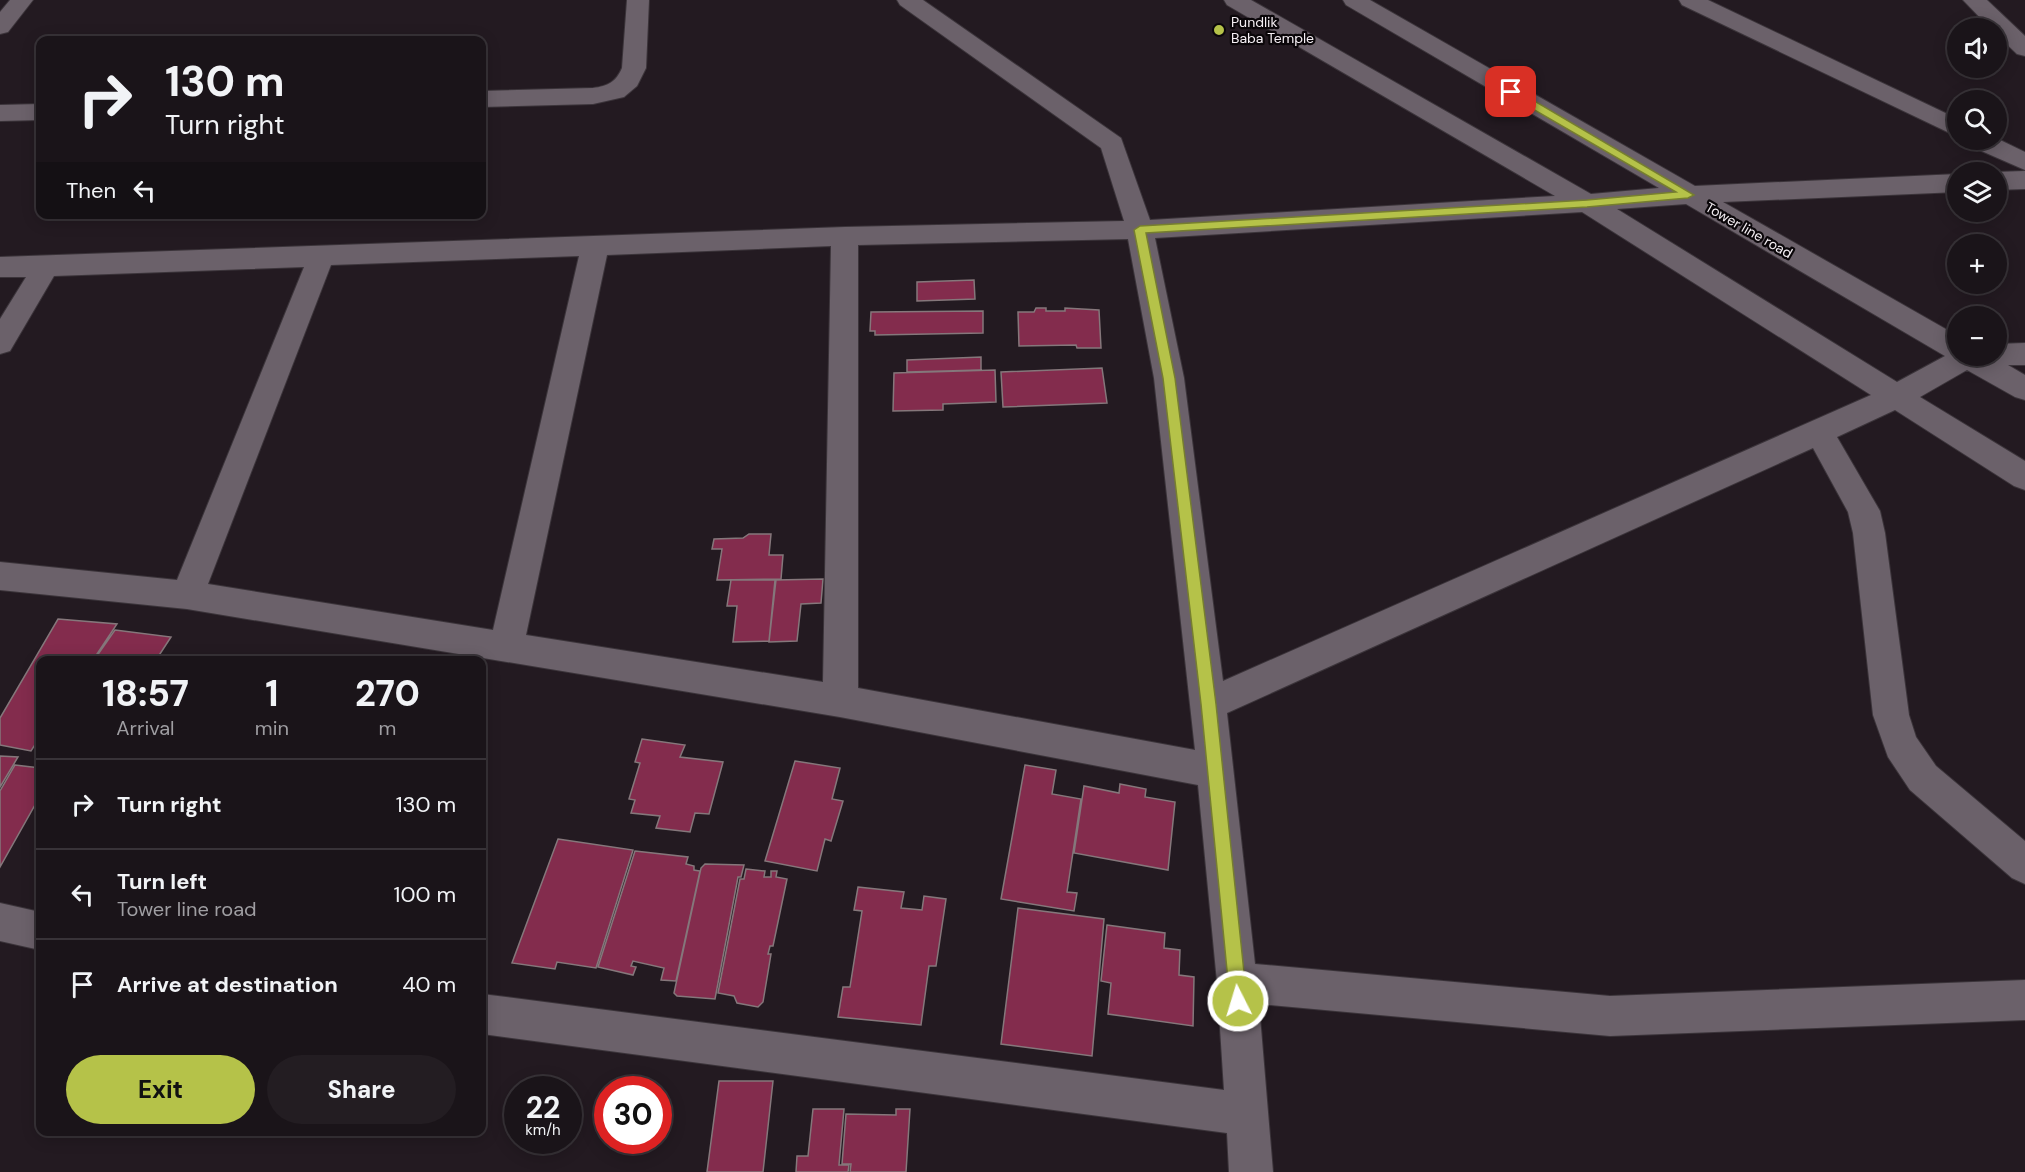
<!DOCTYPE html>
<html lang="en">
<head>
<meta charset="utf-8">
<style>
	body { margin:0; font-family:"DM Sans",sans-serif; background:#231d22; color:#f1f3f6; height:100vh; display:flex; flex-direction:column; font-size:22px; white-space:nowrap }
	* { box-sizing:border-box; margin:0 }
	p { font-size:20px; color:#9f9ea2 }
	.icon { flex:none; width:33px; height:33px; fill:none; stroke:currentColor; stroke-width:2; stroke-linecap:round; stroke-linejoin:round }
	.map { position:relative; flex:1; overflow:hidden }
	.sheet { position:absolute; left:36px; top:656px; width:450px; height:480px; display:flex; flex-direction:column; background:#1a1419; border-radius:12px; box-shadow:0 3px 15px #0003,0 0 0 2px #383338 }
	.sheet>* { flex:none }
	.top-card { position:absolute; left:36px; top:36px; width:450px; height:183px; border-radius:12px; box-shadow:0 3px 15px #0003,0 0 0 2px #383338; background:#1a1419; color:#f1f3f6; overflow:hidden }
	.buttons { position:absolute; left:1947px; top:18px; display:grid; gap:12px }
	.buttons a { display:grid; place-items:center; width:60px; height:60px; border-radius:50%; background:#1a1419; box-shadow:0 3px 15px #0003,0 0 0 2px #383338; font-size:30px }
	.speed { position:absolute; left:504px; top:1076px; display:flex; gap:12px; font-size:30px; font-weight:700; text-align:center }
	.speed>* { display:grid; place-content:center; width:78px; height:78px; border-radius:50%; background:#1a1419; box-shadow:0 3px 15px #0003,0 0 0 2px #383338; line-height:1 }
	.speed small { font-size:15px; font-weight:400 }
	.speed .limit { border:9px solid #d22; background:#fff; color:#111 }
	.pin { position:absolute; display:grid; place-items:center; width:51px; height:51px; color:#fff; margin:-26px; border-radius:12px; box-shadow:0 3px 9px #0006 }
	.me { position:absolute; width:66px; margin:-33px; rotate:355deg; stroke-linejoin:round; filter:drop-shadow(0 0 4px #0008) }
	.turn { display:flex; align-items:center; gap:21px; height:126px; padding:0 30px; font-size:27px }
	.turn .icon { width:78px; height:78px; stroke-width:2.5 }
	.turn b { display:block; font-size:42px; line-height:51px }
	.then { display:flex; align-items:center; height:57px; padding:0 30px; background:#0003; gap:12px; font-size:22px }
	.eta { display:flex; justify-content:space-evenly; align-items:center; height:102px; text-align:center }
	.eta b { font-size:36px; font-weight:800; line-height:42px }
	.action { display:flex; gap:12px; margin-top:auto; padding:12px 30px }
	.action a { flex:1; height:69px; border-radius:36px; background:#b5c249; color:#111; font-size:24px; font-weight:800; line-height:69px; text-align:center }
	.action a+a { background:#231d22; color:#f1f3f6 }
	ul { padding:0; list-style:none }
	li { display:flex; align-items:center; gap:18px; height:90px; padding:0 30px; border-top:2px solid #383338 }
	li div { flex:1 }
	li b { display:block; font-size:22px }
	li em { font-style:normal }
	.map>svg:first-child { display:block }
</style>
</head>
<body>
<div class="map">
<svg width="2025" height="1172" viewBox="0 0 2025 1172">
	<rect width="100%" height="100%" fill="#231a21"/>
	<path fill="#832c4d" stroke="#85777b" stroke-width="1.5" d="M974,280L975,299L917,301V282Z
		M1036,308H1046V311H1065V308L1099,310L1101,348H1077L1076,345L1019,346L1018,312H1034Z
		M983,311V333L875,335V331H870L871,312Z
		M981,357V370L907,372V360Z
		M1102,368L1107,403L1003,407L1001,372Z
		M995,370L996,402L943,404V410L893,411L894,373Z
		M749,534H771L769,555H783L781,579L717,580L722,549H712L714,539L743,538Z
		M823,579L821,603L801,604L797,641L769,642L776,580Z
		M731,580H775L769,641L733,642L737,606H727Z
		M58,619L117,624L93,660H40V737L31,751L0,745V718Z
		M115,630L171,637L156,660H94Z
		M642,739L685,745L680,757L723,762L709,814L695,813L690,832L656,828L660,816L631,813L635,800L629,799L640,763L635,762Z
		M0,756L18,757L0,787Z
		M795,761L840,768L832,799L843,801L831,841L825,839L817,871L765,861Z
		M15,765L40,768V796L0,867V791Z
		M1025,765L1056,770L1052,794L1081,799L1067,892L1077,893L1074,911L1001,899Z
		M1120,784L1146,789L1145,797L1175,802L1168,870L1074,853L1084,786L1119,793Z
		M558,839L633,850L596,968L557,962L555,969L512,963Z
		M635,851L688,857L686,864L694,866V870L700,871L676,981L661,980L664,968L633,961L631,966L636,967L633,975L598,967Z
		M705,864L744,865L741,877H738L715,999L677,996L674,993L701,868Z
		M746,869L765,871L764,877H771V871H777L776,877L787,879L773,946H770L768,954H771L763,1002L758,1007L737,1003L734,996L718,993L740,879H744Z
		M858,887L904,892L901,908L922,910L924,896L946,899L936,966H929L921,1025L838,1017L843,987H850L862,911L854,910Z
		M1018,908L1104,919L1092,1056L1001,1044Z
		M1107,925L1165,933L1164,948L1180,950L1179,975L1194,977L1193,1026L1108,1014L1111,983L1101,981Z
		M719,1081H773L763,1172H707Z
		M813,1109H844L839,1165H849L848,1172H796L797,1156H808Z
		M896,1109H910L906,1172H850L851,1164H842L846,1114L896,1115Z"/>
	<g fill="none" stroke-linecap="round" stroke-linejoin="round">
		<g stroke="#3b343a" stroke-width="2">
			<path id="street" d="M10,0H33L8,32L0,34V12Z
				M627,0H649L646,68L637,86L624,97L593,104L482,107V91L593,88C608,86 616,82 622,68Z
				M897,0H923L1121,138L1150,220L1555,196L1227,5L1224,0H1251L1591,194L1659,188L1346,5L1343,0H1370L1695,186L1958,174V192L1723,202L1958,336V356H1996V344L2025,343V365H2008L2025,375V400L2015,397L1967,370L1920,397L2025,461V490L2014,486L1895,410L1837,437L1880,511L1885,533L1909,715L1916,737L1936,766L2025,841V884L2012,878L1910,790L1888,757L1873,715L1853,533L1848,512L1813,448L1227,713L1255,964L1610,996L2025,980V1020L1610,1036L1259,1004L1273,1172H1229L1227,1133L482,1034V994L1224,1090L1217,982L1198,785L840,717L187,609L0,590V562L177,580L304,267L54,276L10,351L0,354V319L26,277H0V257L845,227L1124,221L1101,148L900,5ZM1686,204L1945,356L1897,382L1617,209ZM1582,212L1871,395L1223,681L1184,378L1155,238ZM1128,239L1154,378L1195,750L858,688V245ZM831,246L823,682L526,635L607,255ZM579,256L493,630L208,584L331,265Z
				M1679,0H1708L1958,119V137L1682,5Z
				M1963,0H1987L2025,36V56L2017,54L1996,34V28H1990Z
				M40,104V120L0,121V105Z
				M1996,138L2025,152V170L1970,146L1966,140Z
				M2025,171V189L1996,190L1995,172Z
				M0,903L40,912V950L0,941Z"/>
		</g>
		<use href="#street" fill="#6b616a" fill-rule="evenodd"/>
	</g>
	<path fill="#b5c249" stroke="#767e2f" stroke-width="1.5" d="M1507,89H1514L1694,195L1688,198L1587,207L1146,233L1175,378L1216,704L1247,1001L1244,1007L1238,1010L1232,1007L1230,1001L1201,704L1163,378L1134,230L1140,226L1587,200L1676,192L1507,94Z"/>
	<circle fill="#b5c249" stroke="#0a0609" stroke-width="2" cx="1219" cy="30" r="6"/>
	<g text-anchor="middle" stroke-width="4.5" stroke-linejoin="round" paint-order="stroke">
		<g font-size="14" fill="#f6f0f5" stroke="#0a0609" text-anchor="start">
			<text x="1231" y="27">Pundlik<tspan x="1231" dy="16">Baba Temple</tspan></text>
		</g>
		<g font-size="14" fill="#f6f0f5" stroke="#0a0609">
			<text transform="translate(1749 230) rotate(30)" y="5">Tower line road</text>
		</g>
	</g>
</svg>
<div class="buttons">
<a><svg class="icon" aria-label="sound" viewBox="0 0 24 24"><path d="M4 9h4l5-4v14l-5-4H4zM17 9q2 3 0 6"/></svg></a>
<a><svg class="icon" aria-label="search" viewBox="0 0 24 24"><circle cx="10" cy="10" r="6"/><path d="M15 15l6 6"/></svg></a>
<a><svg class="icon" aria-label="layers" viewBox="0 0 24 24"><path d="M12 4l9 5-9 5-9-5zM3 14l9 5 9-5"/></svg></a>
<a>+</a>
<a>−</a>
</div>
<div class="speed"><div>22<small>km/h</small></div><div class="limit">30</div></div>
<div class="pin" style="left:1511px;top:92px;background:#d93025"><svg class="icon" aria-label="arrive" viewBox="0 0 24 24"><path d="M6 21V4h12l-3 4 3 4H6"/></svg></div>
<svg class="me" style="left:1238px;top:1001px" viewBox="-20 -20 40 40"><circle r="17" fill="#b5c249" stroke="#fff" stroke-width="3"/><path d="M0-11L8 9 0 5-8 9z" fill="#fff"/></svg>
<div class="top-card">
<div class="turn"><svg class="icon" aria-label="right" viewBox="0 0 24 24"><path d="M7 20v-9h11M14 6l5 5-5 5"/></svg><div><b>130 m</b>Turn right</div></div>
<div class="then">Then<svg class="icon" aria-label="left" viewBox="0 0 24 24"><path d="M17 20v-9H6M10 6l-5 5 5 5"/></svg></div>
</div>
<section class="sheet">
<div class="eta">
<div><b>18:57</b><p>Arrival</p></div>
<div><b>1</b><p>min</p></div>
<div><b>270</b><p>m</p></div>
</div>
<ul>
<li><svg class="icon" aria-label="right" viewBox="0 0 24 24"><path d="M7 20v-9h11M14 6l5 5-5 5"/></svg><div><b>Turn right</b></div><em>130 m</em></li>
<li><svg class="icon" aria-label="left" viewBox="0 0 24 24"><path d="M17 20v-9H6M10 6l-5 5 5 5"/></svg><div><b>Turn left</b><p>Tower line road</p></div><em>100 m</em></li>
<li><svg class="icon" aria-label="arrive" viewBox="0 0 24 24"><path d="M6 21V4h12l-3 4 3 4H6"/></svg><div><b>Arrive at destination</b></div><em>40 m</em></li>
</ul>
<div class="action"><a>Exit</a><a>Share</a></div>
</section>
</div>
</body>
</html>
